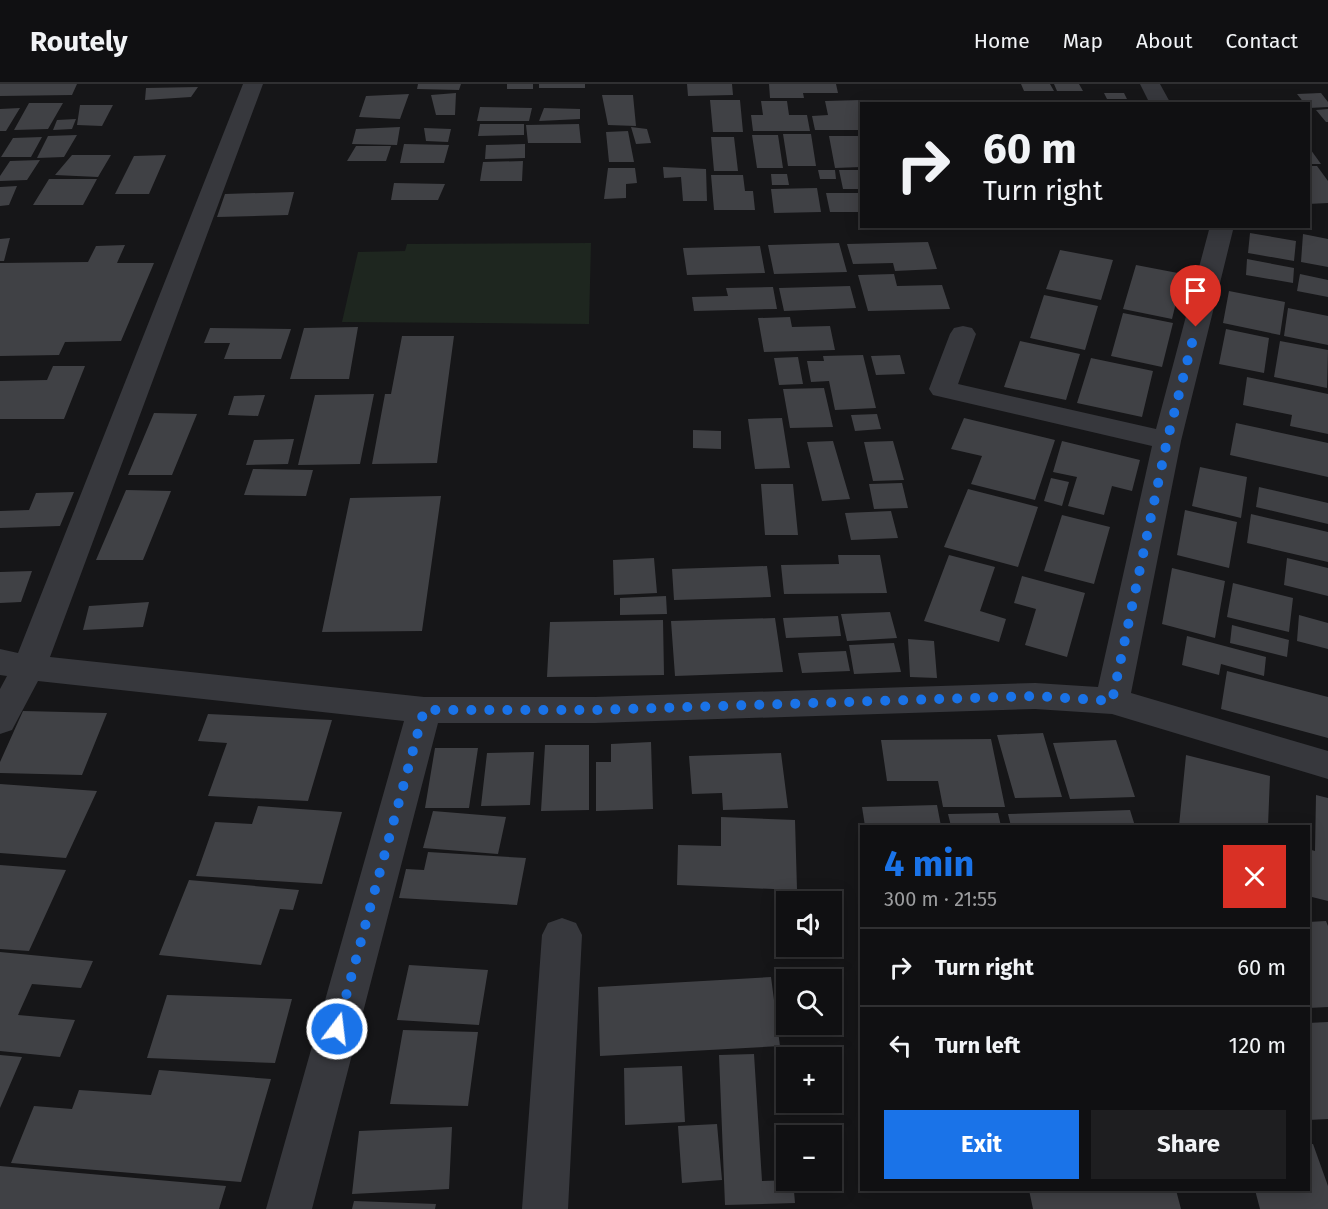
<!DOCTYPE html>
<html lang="en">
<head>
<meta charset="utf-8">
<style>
	body { margin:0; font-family:"Fira Sans",sans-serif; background:#1e1e20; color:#f1f3f6; height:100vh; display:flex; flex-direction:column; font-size:22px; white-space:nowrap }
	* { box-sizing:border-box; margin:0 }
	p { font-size:20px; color:#9c9d9f }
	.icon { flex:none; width:33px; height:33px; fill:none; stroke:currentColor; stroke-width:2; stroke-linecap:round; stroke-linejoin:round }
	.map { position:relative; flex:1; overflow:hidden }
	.sheet { position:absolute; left:860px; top:741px; width:450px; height:366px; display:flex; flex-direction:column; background:#101012; border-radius:0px; box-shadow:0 3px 15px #0003,0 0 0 2px #303032 }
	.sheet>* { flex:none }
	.guide { position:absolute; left:860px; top:18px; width:450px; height:126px; border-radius:0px; box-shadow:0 3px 15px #0003,0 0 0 2px #303032; background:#101012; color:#f1f3f6; overflow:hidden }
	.controls { position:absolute; left:776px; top:807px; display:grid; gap:12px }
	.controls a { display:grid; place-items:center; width:66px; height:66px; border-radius:0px; background:#101012; box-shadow:0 3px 15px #0003,0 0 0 2px #303032; font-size:30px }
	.pin { position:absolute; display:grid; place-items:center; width:51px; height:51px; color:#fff; margin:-62px -26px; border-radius:50% 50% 50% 0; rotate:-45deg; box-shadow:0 0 6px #0007 }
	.pin .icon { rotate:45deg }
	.me { position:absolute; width:66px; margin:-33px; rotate:15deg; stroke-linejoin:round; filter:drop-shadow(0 0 4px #0008) }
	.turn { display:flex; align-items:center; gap:21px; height:126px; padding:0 24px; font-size:27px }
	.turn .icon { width:78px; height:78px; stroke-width:2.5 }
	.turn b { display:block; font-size:42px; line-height:51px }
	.round { display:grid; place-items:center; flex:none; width:63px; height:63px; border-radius:0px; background:#1e1e20 }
	.summary { display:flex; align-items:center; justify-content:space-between; height:102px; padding:0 24px }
	h1 { font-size:36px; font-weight:700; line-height:45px; color:#1a73e8 }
	.cta { display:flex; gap:12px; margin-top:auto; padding:12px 24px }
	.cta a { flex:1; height:69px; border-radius:0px; background:#1a73e8; color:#fff; font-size:24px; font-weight:700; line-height:69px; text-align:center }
	.cta a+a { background:#1e1e20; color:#f1f3f6 }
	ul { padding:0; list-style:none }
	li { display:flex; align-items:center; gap:18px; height:78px; padding:0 24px; border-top:2px solid #303032 }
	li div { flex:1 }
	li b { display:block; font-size:22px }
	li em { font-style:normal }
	header { display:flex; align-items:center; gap:36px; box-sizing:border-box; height:84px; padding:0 30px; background:#101012; border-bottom:2px solid #303032 }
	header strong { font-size:28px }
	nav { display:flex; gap:33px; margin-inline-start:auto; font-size:21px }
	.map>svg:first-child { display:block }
</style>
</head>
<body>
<header>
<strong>Routely</strong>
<nav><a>Home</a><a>Map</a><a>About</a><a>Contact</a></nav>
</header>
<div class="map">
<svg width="1328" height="1125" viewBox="0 0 1328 1125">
	<rect width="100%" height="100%" fill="#161618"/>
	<path fill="#1e261f" d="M591,159L589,240L342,238L358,168L405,167L407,160Z"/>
	<path fill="#404145" d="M0,0H77L72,11L0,12Z
		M418,0H461L459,6L417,5Z
		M507,0H533V5H507Z
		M539,0H585V4H539Z
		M687,0H732L733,11L688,12Z
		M769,0H836L838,9H803L804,14H770Z
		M1021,0H1050L1054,7H1024Z
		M1054,0H1079L1083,7H1057Z
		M198,3L191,13L145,16L146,4Z
		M456,9L455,31H436L431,11Z
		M1104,9H1124L1127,15H1107Z
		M1321,9L1328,18V23L1309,24L1308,20H1305L1297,10Z
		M409,10L400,35L359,33L366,12Z
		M602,11H633L636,42L608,41Z
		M710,16H740L743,48H713Z
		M861,16V46H815L812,32L828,31L825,17Z
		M761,17H787L789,31H807L810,47H753L751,31H763Z
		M29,19H63L48,45L14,46Z
		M80,21H113L102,42L77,41Z
		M480,23L532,24L529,37H477Z
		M20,24L6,47H0V25Z
		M544,24L580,25V35L539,37Z
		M1328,25V38H1326L1316,26Z
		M76,35L72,45L53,46L57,36Z
		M480,40H524V51L478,52Z
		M579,40L581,59H528L526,41Z
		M400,43L397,61L352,60L356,45Z
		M631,43L647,45L651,59L636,60Z
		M424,44L451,45L448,58L426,57Z
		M628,47L634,78H609L606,48Z
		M783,50H811L816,82H788Z
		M77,51L64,73L37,74L48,52Z
		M752,51H778L783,84H757Z
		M829,52H860L861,83L835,84Z
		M42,53L31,73H1L13,54Z
		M711,53H734L738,87H714Z
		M404,60L449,61L444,79H400Z
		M525,60V74L485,75L486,61Z
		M356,62H391L386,77H347Z
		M1308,62L1321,80H1308Z
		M72,71H111L98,93L55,91Z
		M166,71L149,110H115L134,72Z
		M40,76L27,96L0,97V92L10,77Z
		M523,77L522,97H480L483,78Z
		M1308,82H1317L1328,97V119L1308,120Z
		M663,83L706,85L707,117H683L681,93L664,94Z
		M608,84H635L637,99L626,100V114L604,115Z
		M818,86H835L836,95H820Z
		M839,86H861V105H843Z
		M771,90H787L789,101H772Z
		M711,91H743L745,107H753L755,126H714Z
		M49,95H97L83,121H33Z
		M394,99L445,100L438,116H391Z
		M17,102L9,121L0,122V103Z
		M817,104L821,128L774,129L771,105Z
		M294,108L288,131L217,133L225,110Z
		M826,109H861V128H830Z
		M1250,149L1296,157L1294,177L1248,169Z
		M1303,150L1328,155V183L1301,178Z
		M10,154L4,177H0V155Z
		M928,158L937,185L895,187L893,179L853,180L847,160Z
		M839,159L847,188L774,190L768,161Z
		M125,161L117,179H154L121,257L65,258L59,271L0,272V179L88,178L96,162Z
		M760,162L765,189L687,191L683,164Z
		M1060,166L1113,176L1101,216L1046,205Z
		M1247,175L1294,184L1293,199L1246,191Z
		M1136,181L1183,190L1172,235L1123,225Z
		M894,190L897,202L942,201L950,225L868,227L858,191Z
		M1300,190L1328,196V213L1297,207Z
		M850,202L856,224L784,227L779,204Z
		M773,203L777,225L694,227L692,213L728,212L726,204Z
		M1229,207L1285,218L1280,251L1223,239Z
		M1044,211L1098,222L1085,266L1030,254Z
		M1288,224L1328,232V261L1284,252Z
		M1123,229L1173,239L1162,283L1111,272Z
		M790,233L792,243L830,242L835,266L764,268L758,234Z
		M358,243L349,295H290L304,244Z
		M210,244L291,245L281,275H224L230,259H204Z
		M1226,245L1269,254L1264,289L1219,280Z
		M402,252H454L437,379L372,380L385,310H391Z
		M1020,257L1080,270L1066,316L1004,303Z
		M1280,257L1328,266L1327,304L1274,293Z
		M863,271L876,324L835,326L829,297L811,298L807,277H824L823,272Z
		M900,271L905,290L876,291L871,272Z
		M798,273L803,300L779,301L774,274Z
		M1091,274L1153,287L1142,333L1077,319Z
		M53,282H85L64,335H0V297L47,296Z
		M1247,293L1328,310V350L1290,342L1292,331L1243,321Z
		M824,304L833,343L790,344L783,305Z
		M374,310L360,380L298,381L315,311Z
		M265,311L258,332L228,331L234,312Z
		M154,329L197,330L172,391H128Z
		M877,330L881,345L855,347L851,331Z
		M782,334L790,384L755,385L748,335Z
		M964,334L1055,356L1035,416L971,400L982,372L951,365Z
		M1236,339L1328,359V393L1230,371Z
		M693,346L721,347V365L693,364Z
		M294,355L288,380L246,381L254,356Z
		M833,357L850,415L822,417L807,358Z
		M893,357L904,396L873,397L864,358Z
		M1062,357L1140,376L1132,407L1112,402L1104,431L1068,422L1077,393L1053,388Z
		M1200,383L1247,393L1241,434L1192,422Z
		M253,385L313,386L306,412L244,411Z
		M1051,394L1069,398L1062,422L1044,417Z
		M902,399L908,424L874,425L869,400Z
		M761,400H793L798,451H765Z
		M1259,403L1328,419V440L1256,423Z
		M968,405L1038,423L1018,483L944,463Z
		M126,406L171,407L143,476H96Z
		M74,408L60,442L0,444V427L29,426L36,409Z
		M441,412L422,547L322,548L350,414Z
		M1185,426L1237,438L1229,484L1177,471Z
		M891,427L898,454L851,456L845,429Z
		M1251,430L1328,448V478L1247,459Z
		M1062,431L1110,443L1094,500L1044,487Z
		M838,471H880L887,509L784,510L781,481L839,480Z
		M949,471L995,483L980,527L1006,535L999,558L924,537Z
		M654,474L657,509L614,511L613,476Z
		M1287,474L1328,484V512L1284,501Z
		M767,482L771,513L674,516L672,485Z
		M1172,484L1225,497L1215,554L1162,540Z
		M32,487L21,518L0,519V488Z
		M1022,492L1085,509L1067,573L1025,561L1036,525L1014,519Z
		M1233,499L1293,514L1289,548L1227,533Z
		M666,512L667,530L620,531V514Z
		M149,518L143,543L83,546L89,522Z
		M890,528L897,554L847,557L841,530Z
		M1299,531L1328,539V565L1297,557Z
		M838,532L841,552L786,554L783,534Z
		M775,534L783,588L675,592L671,537Z
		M663,536L664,591L547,593L550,538Z
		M1232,541L1289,556L1287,573L1230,559Z
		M1187,552L1266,573L1264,592L1221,580L1219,591L1182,581Z
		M908,555L934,557L937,594L910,593Z
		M894,559L901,588L854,590L849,561Z
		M846,567L850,587L802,589L798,569Z
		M1227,587L1328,613V654L1221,625Z
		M23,627L107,629L82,691L0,689V678Z
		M208,630L332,636L308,717L208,712L227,659L198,657Z
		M1043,649L1062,713L1015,714L997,651Z
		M991,655L1005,723H943L938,697H887L881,656Z
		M1116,656L1135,713L1070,715L1053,659Z
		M651,658L653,725L596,727V678H611V660Z
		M545,661H589V726L541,727Z
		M435,664H478L469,724H425Z
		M534,668L530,721L481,722L487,669Z
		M781,669L788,724L723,726L722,709L692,710L689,672Z
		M1186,671L1270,692L1268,742H1179Z
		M0,700L97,707L66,774L0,769Z
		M1316,711L1328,714V817L1308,812V765L1315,767Z
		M937,721L941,742H865L862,723Z
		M258,722L342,728L322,800L196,792L215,738L252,740Z
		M1130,726L1135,742H1011L1008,730Z
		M433,727L506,733L498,770L423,764Z
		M998,729L1001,742H951L948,730Z
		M721,733L795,736L797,806L677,801L678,761L721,762Z
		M428,768L526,774L517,821L399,814L406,785L424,786Z
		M0,781L66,786L29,867L0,865Z
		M189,796L299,806L293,826L280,825L261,881L159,871Z
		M1326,837L1328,842V923L1308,924V838Z
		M0,868L93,877L81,904L32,900L18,931L75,936L60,973L0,967Z
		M409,881L488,886L479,941L397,936Z
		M771,893L780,962L600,972L598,903Z
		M167,911L292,915L275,979L147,974Z
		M1328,938V1035L1308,1036V939Z
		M403,946L478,948L468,1022L390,1020Z
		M754,970L762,1097L793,1096L795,1119L725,1121L719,971Z
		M0,971L22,973L0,1024Z
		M682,982L685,1038L625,1041L624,984Z
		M159,986L271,995L241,1098L11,1079L34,1022L72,1025L79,1006L151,1011Z
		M717,1040L722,1096L682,1099L678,1042Z
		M452,1043L449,1105L352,1110L359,1047Z
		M1308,1060H1313L1328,1102V1125H1260L1255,1106H1308Z
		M0,1082L226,1102L219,1125H0Z
		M1029,1106H1176L1181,1125H1033Z
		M354,1117L436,1120L435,1125H352Z"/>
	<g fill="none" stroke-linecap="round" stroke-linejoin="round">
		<path fill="#37383d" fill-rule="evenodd" d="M243,0H263L50,573L424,613H595L1035,599L1098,603L1152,362L933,311L929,305L950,250L954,244L963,242L972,244L976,250L958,300L1156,345L1210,142H1234L1181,357L1131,609L1328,667V695L1112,630L1035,625L595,639H438L312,1125H266L404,637L38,597L12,646L0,650V605L7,592L0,591V565L18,569Z
			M1140,0H1160L1171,20H1150Z
			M562,834L576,839L582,851L568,1125H522L542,851L548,839Z"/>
	</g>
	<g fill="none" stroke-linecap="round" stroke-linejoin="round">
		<path stroke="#1a73e8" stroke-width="10" stroke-dasharray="0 18" d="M337,945L424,626H595L1035,612L1112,617L1167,357L1196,243"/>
	</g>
</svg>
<div class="controls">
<a><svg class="icon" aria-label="sound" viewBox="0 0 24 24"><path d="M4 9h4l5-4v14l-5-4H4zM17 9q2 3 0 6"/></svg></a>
<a><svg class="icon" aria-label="search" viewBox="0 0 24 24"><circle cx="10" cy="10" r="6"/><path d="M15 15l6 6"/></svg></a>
<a>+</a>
<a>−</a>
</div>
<div class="pin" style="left:1196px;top:243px;background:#d93025"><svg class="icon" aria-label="arrive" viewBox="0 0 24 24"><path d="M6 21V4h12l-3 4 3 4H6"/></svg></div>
<svg class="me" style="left:337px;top:945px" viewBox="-20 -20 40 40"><circle r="17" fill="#1a73e8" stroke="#fff" stroke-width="3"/><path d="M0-11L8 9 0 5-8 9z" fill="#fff"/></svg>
<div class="guide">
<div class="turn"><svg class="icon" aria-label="right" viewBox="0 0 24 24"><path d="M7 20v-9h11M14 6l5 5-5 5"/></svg><div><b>60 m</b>Turn right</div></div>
</div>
<section class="sheet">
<div class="summary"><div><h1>4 min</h1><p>300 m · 21:55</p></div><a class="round" style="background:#d93025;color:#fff"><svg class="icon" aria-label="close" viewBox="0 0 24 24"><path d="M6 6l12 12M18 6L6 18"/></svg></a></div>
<ul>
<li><svg class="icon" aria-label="right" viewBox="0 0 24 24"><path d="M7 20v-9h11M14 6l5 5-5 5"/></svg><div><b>Turn right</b></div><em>60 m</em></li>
<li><svg class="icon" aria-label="left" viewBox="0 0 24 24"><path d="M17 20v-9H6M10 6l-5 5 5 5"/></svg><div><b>Turn left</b></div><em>120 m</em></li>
</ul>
<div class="cta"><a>Exit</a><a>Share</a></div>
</section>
</div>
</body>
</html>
